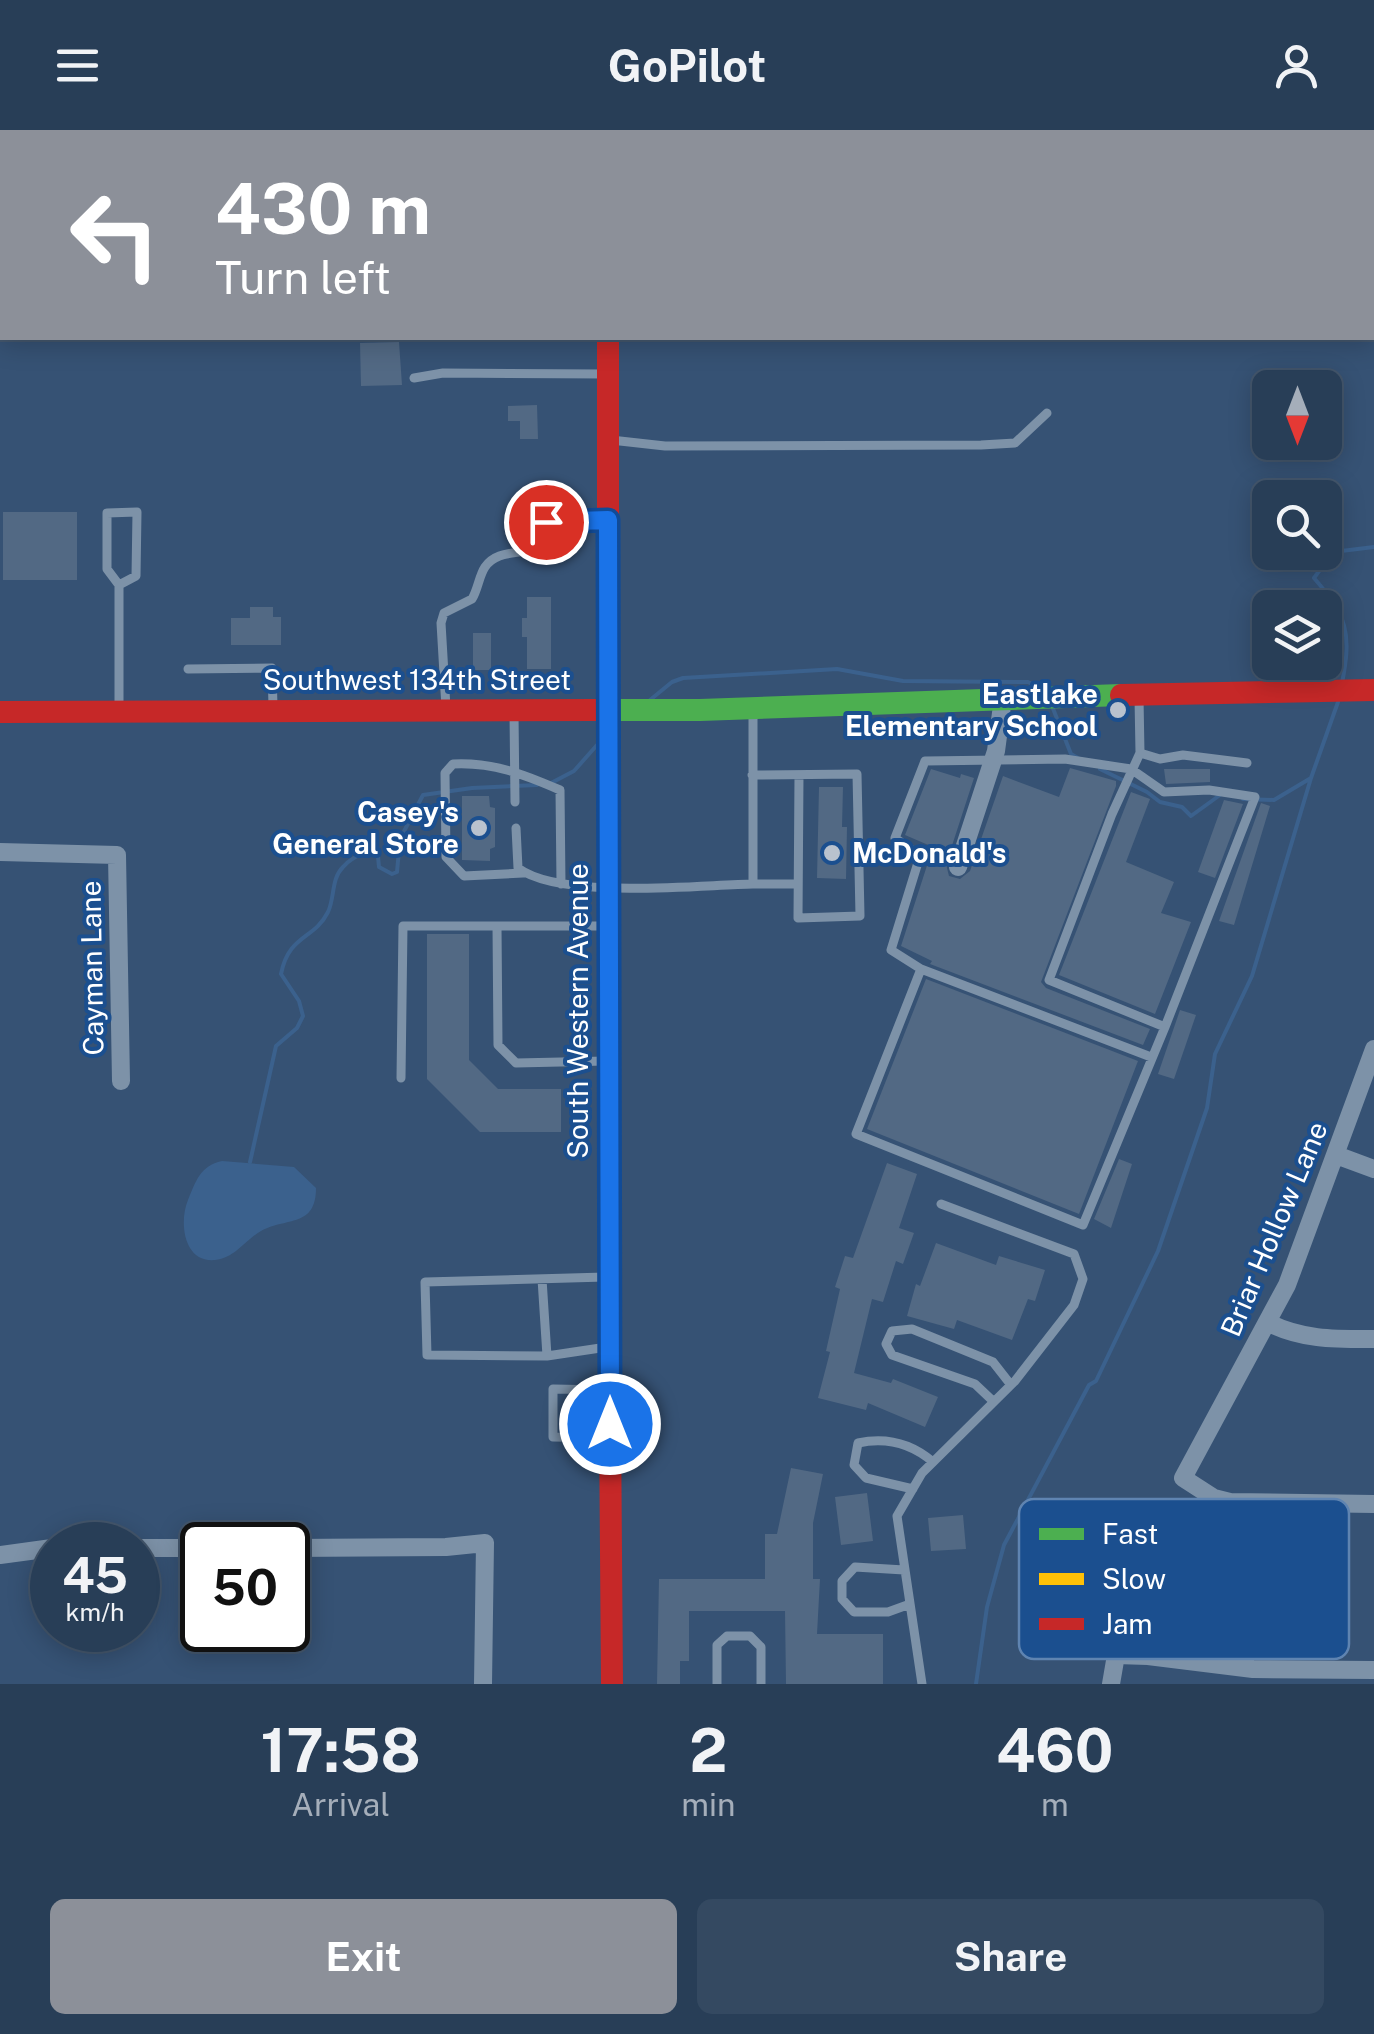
<!DOCTYPE html>
<html lang="en">
<head>
<meta charset="utf-8">
<style>
	body { margin:0; font-family:"Public Sans",sans-serif; background:#344961; color:#f1f3f6; height:100vh; display:flex; flex-direction:column; font-size:38px; white-space:nowrap }
	* { box-sizing:border-box; margin:0 }
	p { font-size:32px; color:#a5aeba }
	.icon { flex:none; width:55px; height:55px; fill:none; stroke:currentColor; stroke-width:2; stroke-linecap:round; stroke-linejoin:round }
	.map { position:relative; height:1554px; overflow:hidden }
	.panel { display:flex; flex-direction:column; background:#283e57; flex:1 }
	.panel>* { flex:none }
	.hud { position:absolute; left:0px; top:0px; width:1375px; height:210px; box-shadow:0 5px 25px #0003,0 0 0 2px #44576d; background:#8c9099; color:#fff; overflow:hidden }
	.needle { width:65px; rotate:180deg }
	.tools { position:absolute; left:1252px; top:240px; display:grid; gap:20px }
	.tools a { display:grid; place-items:center; width:90px; height:90px; border-radius:15px; background:#283e57; box-shadow:0 5px 25px #0003,0 0 0 2px #44576d; font-size:50px }
	.speed { position:absolute; left:30px; top:1392px; display:flex; gap:20px; font-size:50px; font-weight:700; text-align:center }
	.speed>* { display:grid; place-content:center; width:130px; height:130px; border-radius:50%; background:#283e57; box-shadow:0 5px 25px #0003,0 0 0 2px #44576d; line-height:1 }
	.speed small { font-size:25px; font-weight:400 }
	.speed .limit { border:5px solid #111; border-radius:15px; background:#fff; color:#111 }
	.pin { position:absolute; display:grid; place-items:center; width:85px; height:85px; color:#fff; margin:-42px; border:5px solid #fff; border-radius:50%; box-shadow:0 2px 10px #0007 }
	.me { position:absolute; width:110px; margin:-55px; rotate:0deg; stroke-linejoin:round; filter:drop-shadow(0 0 8px #0008) }
	.turn { display:flex; align-items:center; gap:35px; height:210px; padding:0 50px; font-size:45px }
	.turn .icon { width:130px; height:130px; stroke-width:2.5 }
	.turn b { display:block; font-size:70px; line-height:85px }
	.eta { display:flex; justify-content:space-evenly; align-items:center; height:170px; text-align:center }
	.eta b { font-size:60px; font-weight:700; line-height:70px }
	.primary-button { display:flex; gap:20px; margin-top:auto; padding:20px 50px }
	.primary-button a { flex:1; height:115px; border-radius:15px; background:#8c9099; color:#fff; font-size:40px; font-weight:700; line-height:115px; text-align:center }
	.primary-button a+a { background:#344961; color:#f1f3f6 }
	header { display:flex; justify-content:space-between; align-items:center; height:130px; padding:0 50px; background:#283e57; font-size:45px; font-weight:700 }
	.map>svg:first-child { display:block }
</style>
</head>
<body>
<header><svg class="icon" aria-label="menu" viewBox="0 0 24 24"><path d="M4 6h16M4 12h16M4 18h16"/></svg>GoPilot<svg class="icon" aria-label="person" viewBox="0 0 24 24"><circle cx="12" cy="8" r="4"/><path d="M4 21q1-7 8-7t8 7"/></svg></header>
<div class="map">
<svg width="1374" height="1554" viewBox="0 0 1374 1554">
	<rect width="100%" height="100%" fill="#365274"/>
	<path fill="#3b618d" d="M76,0H259L76,2Z
		M222,1031L294,1037L316,1058C316,1098 286,1087 261,1101C245,1110 235,1128 215,1130C183,1133 179,1091 188,1070C196,1051 200,1036 222,1031Z"/>
	<g fill="none" stroke-linecap="round" stroke-linejoin="round">
		<path stroke="#3b618d" stroke-width="4" d="M1342,553C1352,503 1347,486 1314,448L1333,422L1374,417
			M650,570L672,552L683,548L837,539L903,551L1028,552L1036,556
			M1052,576L1071,624L1078,628
			M1100,639L1147,662L1160,672L1182,677L1191,686L1220,665
			M551,653L574,641L597,615
			M1243,669L1274,670L1311,648
			M250,1032L276,916L297,898L303,886L299,871L281,844C289,804 314,810 328,782C335,767 331,749 343,737C351,727 366,722 377,716L379,737L392,744L397,742L400,709L423,665L472,658L537,655
			M976,1554L987,1477L1004,1415L1089,1255L1096,1251L1158,1121L1207,978L1215,924L1252,846L1311,648L1338,572"/>
	</g>
	<path fill="#526984" d="M399,212L402,255L361,256L360,213Z
		M537,275L538,309H520V291H508V276Z
		M3,382H77V450H3Z
		M527,467H551V539H527V507H522V488H527Z
		M250,477H273V487H281V515H231V488H250Z
		M473,503H491V540H473Z
		M1070,638L1116,651V656L1041,852L1046,858L1150,899L1143,915L930,834L932,831L901,816L933,717L905,705L931,639L960,648L961,644L974,648L946,734L949,746L960,749L970,741L1003,646L1059,667Z
		M1164,639H1210V652L1166,654Z
		M819,657H843L842,697H847L846,749L817,748Z
		M1131,662L1150,669L1126,732L1174,752L1161,783L1191,792L1155,884L1059,845Z
		M462,666H489L490,677L495,678V717L490,719V731L462,730Z
		M1224,670L1243,674L1215,748L1198,742Z
		M1261,673L1270,676L1234,795L1219,791Z
		M427,804H469V930L498,959H561V1002H480L427,949Z
		M926,849L1138,931L1079,1084L867,999Z
		M1180,880L1196,885L1174,949L1158,944Z
		M1119,1029L1132,1034L1111,1098L1094,1089Z
		M887,1033L917,1044L899,1098L914,1103L903,1134L896,1131L883,1172L872,1169L854,1243L891,1253L893,1249L938,1267L925,1297L868,1273L866,1280L818,1268L830,1222L826,1221L840,1159L835,1157L845,1126L853,1128Z
		M936,1113L996,1135L999,1126L1045,1140L1035,1171L1028,1169L1012,1210L957,1190L954,1199L907,1186L916,1154L920,1156Z
		M791,1338L823,1344L813,1393V1449H820L817,1504H883V1554H786L785,1481H689V1531H680V1554H657L659,1449H765V1404H777Z
		M867,1363L873,1411L841,1415L835,1367Z
		M963,1385L966,1419L931,1421L928,1388Z"/>
	<g fill="none" stroke-linecap="round" stroke-linejoin="round">
		<path stroke="#7d92a8" stroke-width="9" d="M475,0V2
			M844,0L845,2
			M551,2V0
			M414,248L443,243L605,244
			M611,310L665,316L981,315L1015,313L1047,283
			M188,539L272,538L273,577
			M1139,568L1140,623L1160,629L1183,625L1247,633
			M119,578V455L136,446L137,382L107,383V439L119,455
			M446,578L441,493L444,483L472,469C478,459 479,446 485,437C498,418 523,426 540,416V398L546,392L605,390
			M514,583L515,672
			M1140,623L1112,684L1049,850L1165,897L1255,667L1209,660L1164,662L1131,639L1065,629L925,631L895,708L920,726L891,820L921,839L856,1004L1083,1095L1165,897
			M752,645L857,644L860,786L798,788L799,645
			M516,698L518,738C561,770 697,755 753,754V582
			M523,743L464,746L446,727L445,643L453,634C493,632 523,644 560,660L561,754
			M753,754H798
			M497,796L498,915L516,933L606,931
			M921,839L1151,927
			M401,948L403,796H605
			M605,1147L425,1152L427,1225L547,1226L607,1217
			M542,1149L547,1226
			M994,1272L975,1254L892,1225L886,1214L892,1201L912,1199L993,1232L1011,1255
			M608,1308L553,1307V1259L609,1260
			M913,1359L866,1348L854,1335L858,1313C886,1307 912,1314 933,1332
			M904,1440L855,1437L842,1451V1469L854,1482H888L910,1474
			M717,1554V1515L727,1506H750L761,1517V1554
			M922,1554L897,1386L922,1343L1015,1251L1074,1175L1083,1149L1074,1124L941,1074"/>
		<path stroke="#7d92a8" stroke-width="18" d="M1364,0V2
			M0,722L117,725L121,951
			M958,737L996,621L1003,568
			M1374,919L1287,1155L1183,1348L1214,1368L1230,1372L1374,1374
			M1336,1025L1374,1039
			M1269,1193C1303,1210 1336,1209 1374,1209
			M138,1418H202
			M288,1418L446,1417L485,1413L483,1554
			M0,1425L52,1418
			M1111,1554L1116,1525L1148,1526L1253,1539L1374,1540"/>
		<path stroke="#4caf50" stroke-width="22" d="M607,0V2
			M596,580H700L1121,565"/>
		<path stroke="#ffc107" stroke-width="22" d="M608,903L610,1290"/>
		<path stroke="#c62828" stroke-width="22" d="M608,208V903
			M1121,565L1374,560
			M0,582L596,580
			M610,1290L612,1554"/>
	</g>
	<g fill="none" stroke-linecap="round" stroke-linejoin="round">
		<g stroke="#114b97" stroke-width="25">
			<path id="route" d="M546,392L608,390L610,1294"/>
		</g>
		<use href="#route" stroke="#1a73e8" stroke-width="18"/>
	</g>
	<g fill="#b9c2ce" stroke="#1b4f8f" stroke-width="4">
		<circle cx="1118" cy="580" r="10"/>
		<circle cx="479" cy="698" r="10"/>
		<circle cx="832" cy="723" r="10"/>
	</g>
	<g text-anchor="middle" stroke-width="8" stroke-linejoin="round" paint-order="stroke">
		<g font-size="28" fill="#fff" stroke="#1b4f8f">
			<text x="417" y="560">Southwest 134th Street</text>
			<text transform="translate(92 838) rotate(-91)" y="10">Cayman Lane</text>
			<text transform="translate(578 881) rotate(-90)" y="10">South Western Avenue</text>
			<text transform="translate(1274 1099) rotate(-67)" y="10">Briar Hollow Lane</text>
		</g>
		<g font-size="28" font-weight="bold" fill="#fff" stroke="#1b4f8f" text-anchor="end">
			<text x="1098" y="574">Eastlake<tspan x="1098" dy="32">Elementary School</tspan></text>
			<text x="459" y="692">Casey's<tspan x="459" dy="32">General Store</tspan></text>
			<text x="852" y="733" text-anchor="start">McDonald's</text>
		</g>
	</g>
	<rect x="1019" y="1369" width="330" height="160" rx="15" fill="#1b4f8f" stroke="#5f84b1" stroke-width="2.5"/>
	<rect x="1039" y="1398" width="45" height="12" fill="#4caf50"/>
	<rect x="1039" y="1443" width="45" height="12" fill="#ffc107"/>
	<rect x="1039" y="1488" width="45" height="12" fill="#c62828"/>
	<g font-size="28" fill="#fff">
		<text x="1102" y="1414">Fast</text>
		<text x="1102" y="1459">Slow</text>
		<text x="1102" y="1504">Jam</text>
	</g>
</svg>
<div class="tools">
<a><svg class="needle" viewBox="-14 -14 28 28"><path d="M0-13l5 13h-10z" fill="#e53935"/><path d="M0 13l5-13h-10z" fill="#a5aeba"/></svg></a>
<a><svg class="icon" aria-label="search" viewBox="0 0 24 24"><circle cx="10" cy="10" r="6"/><path d="M15 15l6 6"/></svg></a>
<a><svg class="icon" aria-label="layers" viewBox="0 0 24 24"><path d="M12 4l9 5-9 5-9-5zM3 14l9 5 9-5"/></svg></a>
</div>
<div class="speed"><div>45<small>km/h</small></div><div class="limit">50</div></div>
<div class="pin" style="left:546px;top:392px;background:#d93025"><svg class="icon" aria-label="arrive" viewBox="0 0 24 24"><path d="M6 21V4h12l-3 4 3 4H6"/></svg></div>
<svg class="me" style="left:610px;top:1294px" viewBox="-20 -20 40 40"><circle r="17" fill="#1a73e8" stroke="#fff" stroke-width="3"/><path d="M0-11L8 9 0 5-8 9z" fill="#fff"/></svg>
<div class="hud">
<div class="turn"><svg class="icon" aria-label="left" viewBox="0 0 24 24"><path d="M17 20v-9H6M10 6l-5 5 5 5"/></svg><div><b>430 m</b>Turn left</div></div>
</div>
</div>
<section class="panel">
<div class="eta">
<div><b>17:58</b><p>Arrival</p></div>
<div><b>2</b><p>min</p></div>
<div><b>460</b><p>m</p></div>
</div>
<div class="primary-button"><a>Exit</a><a>Share</a></div>
</section>
</body>
</html>
